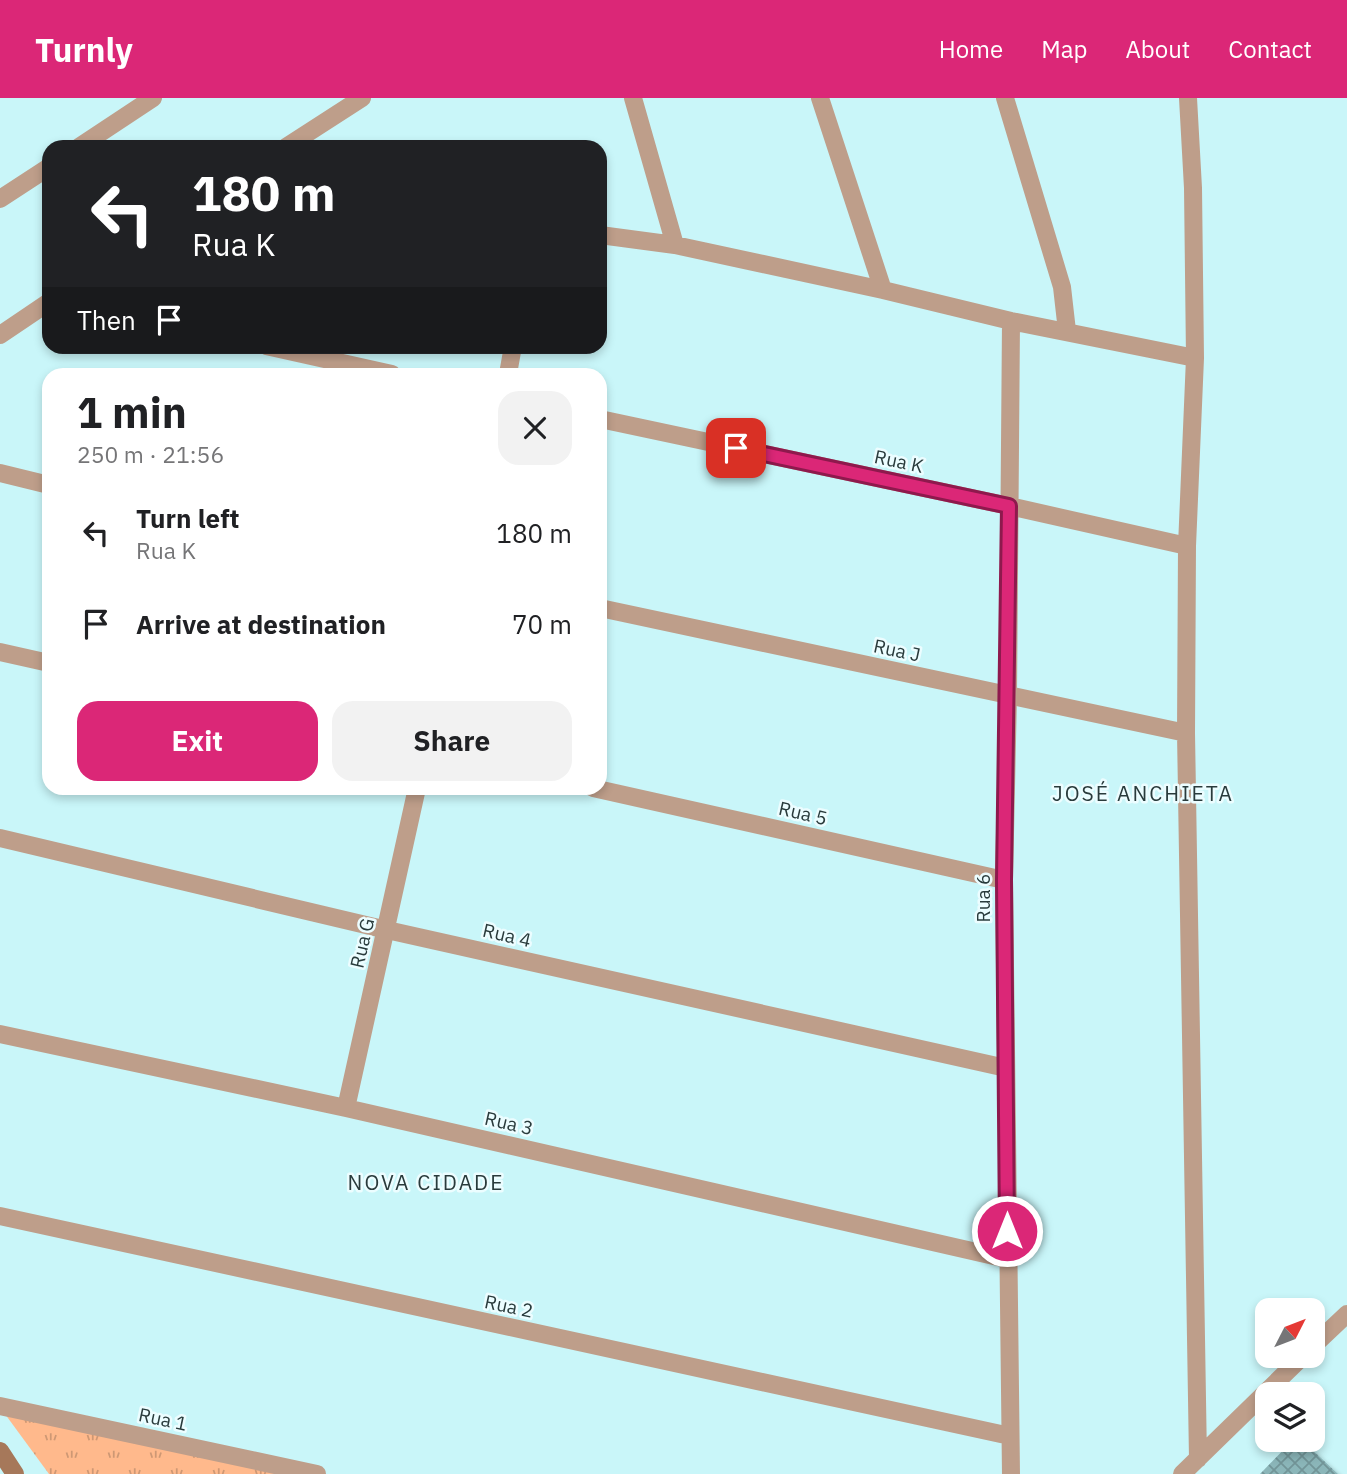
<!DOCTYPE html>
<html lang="en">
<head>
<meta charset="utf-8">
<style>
	body { margin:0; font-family:"IBM Plex Sans",sans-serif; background:#f2f2f2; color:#202124; height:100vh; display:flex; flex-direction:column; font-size:26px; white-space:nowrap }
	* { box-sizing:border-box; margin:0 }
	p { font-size:23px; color:#757577 }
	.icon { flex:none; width:38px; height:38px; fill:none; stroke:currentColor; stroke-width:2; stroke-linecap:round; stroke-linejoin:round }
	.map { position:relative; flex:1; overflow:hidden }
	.details { position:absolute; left:42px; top:270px; width:565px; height:427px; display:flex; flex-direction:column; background:#fff; border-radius:21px; box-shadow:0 4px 10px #0003 }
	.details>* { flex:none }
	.guide { position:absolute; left:42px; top:42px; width:565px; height:214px; border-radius:21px; box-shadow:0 4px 10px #0003; background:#202124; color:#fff; overflow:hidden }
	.needle { width:46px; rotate:48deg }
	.buttons { position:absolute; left:1255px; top:1200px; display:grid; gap:14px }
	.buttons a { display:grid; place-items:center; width:70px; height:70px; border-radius:14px; background:#fff; box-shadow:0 4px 10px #0003; font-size:35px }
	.pin { position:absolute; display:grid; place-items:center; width:60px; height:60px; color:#fff; margin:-30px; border-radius:14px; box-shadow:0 4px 10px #0006 }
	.me { position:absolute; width:77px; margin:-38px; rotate:0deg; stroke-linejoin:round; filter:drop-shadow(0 0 5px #0008) }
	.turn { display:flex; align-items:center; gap:24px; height:147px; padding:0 35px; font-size:32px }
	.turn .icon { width:91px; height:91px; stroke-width:2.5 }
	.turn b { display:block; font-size:49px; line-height:60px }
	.then { display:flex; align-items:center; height:66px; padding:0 35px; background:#0003; gap:14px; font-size:26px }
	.round { display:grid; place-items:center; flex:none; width:74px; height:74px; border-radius:21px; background:#f2f2f2 }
	.head { display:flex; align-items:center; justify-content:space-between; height:119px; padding:0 35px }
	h1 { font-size:42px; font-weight:700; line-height:52px }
	.button { display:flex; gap:14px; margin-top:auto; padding:14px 35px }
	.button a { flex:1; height:80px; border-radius:21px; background:#db2777; color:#fff; font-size:28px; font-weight:700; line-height:80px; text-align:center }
	.button a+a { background:#f2f2f2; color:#202124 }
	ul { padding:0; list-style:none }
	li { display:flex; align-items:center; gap:21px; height:91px; padding:0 35px }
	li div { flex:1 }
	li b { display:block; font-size:26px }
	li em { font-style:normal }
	header { display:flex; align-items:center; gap:42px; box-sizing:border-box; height:98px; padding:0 35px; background:#db2777; color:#fff }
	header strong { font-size:33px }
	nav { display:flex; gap:38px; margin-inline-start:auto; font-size:24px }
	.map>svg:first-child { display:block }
</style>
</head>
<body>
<header>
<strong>Turnly</strong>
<nav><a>Home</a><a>Map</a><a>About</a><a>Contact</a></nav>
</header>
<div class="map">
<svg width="1347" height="1376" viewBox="0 0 1347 1376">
	<defs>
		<pattern id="grass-tufts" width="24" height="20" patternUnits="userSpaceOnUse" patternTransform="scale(1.75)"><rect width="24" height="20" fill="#ffb98c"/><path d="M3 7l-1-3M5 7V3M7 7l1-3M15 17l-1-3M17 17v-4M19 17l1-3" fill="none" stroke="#ce9874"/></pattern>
		<pattern id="building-cross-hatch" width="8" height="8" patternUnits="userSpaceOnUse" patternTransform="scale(1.75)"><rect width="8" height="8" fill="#8bb6b9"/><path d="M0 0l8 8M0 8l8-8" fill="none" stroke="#729598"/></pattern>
		<filter id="shadow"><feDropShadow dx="6" dy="6" stdDeviation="2" flood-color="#0004"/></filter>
	</defs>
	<rect width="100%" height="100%" fill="#c9f6f9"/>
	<path fill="url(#grass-tufts)" d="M5,1316L297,1376H49Z"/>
	<path fill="url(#building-cross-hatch)" filter="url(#shadow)" d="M1293,1342H1302L1338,1376H1260Z"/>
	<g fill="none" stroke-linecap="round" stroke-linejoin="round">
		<path stroke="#be9e8a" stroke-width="18" d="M633,0L675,147
			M820,0L883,192
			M1005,0L1062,189L1067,233
			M1188,0L1193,90L1195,260L1187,448L1186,635L1198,1361
			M79,49L153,0
			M286,49L362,0
			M0,101L49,69
			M600,137L675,147L883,192L1011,223L1195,260
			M1011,223L1008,597L1004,782L1011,1376
			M0,237L49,204
			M266,248L392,276
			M508,276L513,248
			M600,321L1009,408L1187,448
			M0,375L49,387
			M600,510L1186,635
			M0,554L49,565
			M593,690L1004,782
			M0,740L387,832L1006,970
			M0,936L346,1010L1007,1161
			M346,1010L417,690
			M0,1118L1010,1338
			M1312,1249L1347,1216
			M0,1308L317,1376
			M1182,1376L1303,1258"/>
		<path stroke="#a6785a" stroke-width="18" d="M0,1353L15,1376"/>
	</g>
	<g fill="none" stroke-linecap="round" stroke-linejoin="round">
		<g stroke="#8e194d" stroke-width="18">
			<path id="route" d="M736,350L1009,408L1004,782L1007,1133"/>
		</g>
		<use href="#route" stroke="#db2777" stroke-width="12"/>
	</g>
	<g text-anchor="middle" stroke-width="5" stroke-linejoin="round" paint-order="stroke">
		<g font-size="19" fill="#293b3c" stroke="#ecfdff">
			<text transform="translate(899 363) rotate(12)" y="7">Rua K</text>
			<text transform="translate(897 552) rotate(12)" y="7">Rua J</text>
			<text transform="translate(803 715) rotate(13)" y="7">Rua 5</text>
			<text transform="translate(983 800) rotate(-90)" y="7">Rua 6</text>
			<text transform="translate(507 837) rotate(13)" y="7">Rua 4</text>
			<text transform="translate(362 845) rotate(-77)" y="7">Rua G</text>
			<text transform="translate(509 1025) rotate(13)" y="7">Rua 3</text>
			<text transform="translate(509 1208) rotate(12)" y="7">Rua 2</text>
			<text transform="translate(163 1321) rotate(12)" y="7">Rua 1</text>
		</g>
		<g font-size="21" letter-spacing="2" fill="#293b3c" stroke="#ecfdff">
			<text x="1143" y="703">JOSÉ ANCHIETA</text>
			<text x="426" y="1092">NOVA CIDADE</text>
		</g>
	</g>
</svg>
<div class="buttons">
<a><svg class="needle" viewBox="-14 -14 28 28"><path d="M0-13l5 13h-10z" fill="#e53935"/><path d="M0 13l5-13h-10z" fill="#757577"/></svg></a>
<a><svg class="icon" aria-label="layers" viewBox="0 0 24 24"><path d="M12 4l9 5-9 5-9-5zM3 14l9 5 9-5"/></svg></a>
</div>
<div class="pin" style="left:736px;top:350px;background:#d93025"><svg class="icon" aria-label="arrive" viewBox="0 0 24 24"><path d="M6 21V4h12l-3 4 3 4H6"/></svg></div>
<svg class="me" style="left:1007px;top:1133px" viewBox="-20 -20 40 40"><circle r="17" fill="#db2777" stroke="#fff" stroke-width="3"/><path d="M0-11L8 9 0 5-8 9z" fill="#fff"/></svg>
<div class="guide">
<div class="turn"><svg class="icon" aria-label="left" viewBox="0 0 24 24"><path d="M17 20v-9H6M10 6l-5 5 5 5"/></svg><div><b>180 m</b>Rua K</div></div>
<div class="then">Then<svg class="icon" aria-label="arrive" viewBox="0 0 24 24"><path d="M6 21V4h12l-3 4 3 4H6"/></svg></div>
</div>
<section class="details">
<div class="head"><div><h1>1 min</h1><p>250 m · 21:56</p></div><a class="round"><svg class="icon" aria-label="close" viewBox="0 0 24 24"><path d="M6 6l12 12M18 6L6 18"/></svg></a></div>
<ul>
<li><svg class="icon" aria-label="left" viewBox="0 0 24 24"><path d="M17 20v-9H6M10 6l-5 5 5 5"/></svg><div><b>Turn left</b><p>Rua K</p></div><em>180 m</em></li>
<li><svg class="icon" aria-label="arrive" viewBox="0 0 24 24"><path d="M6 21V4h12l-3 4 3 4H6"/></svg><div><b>Arrive at destination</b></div><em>70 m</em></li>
</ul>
<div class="button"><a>Exit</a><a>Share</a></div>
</section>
</div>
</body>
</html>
